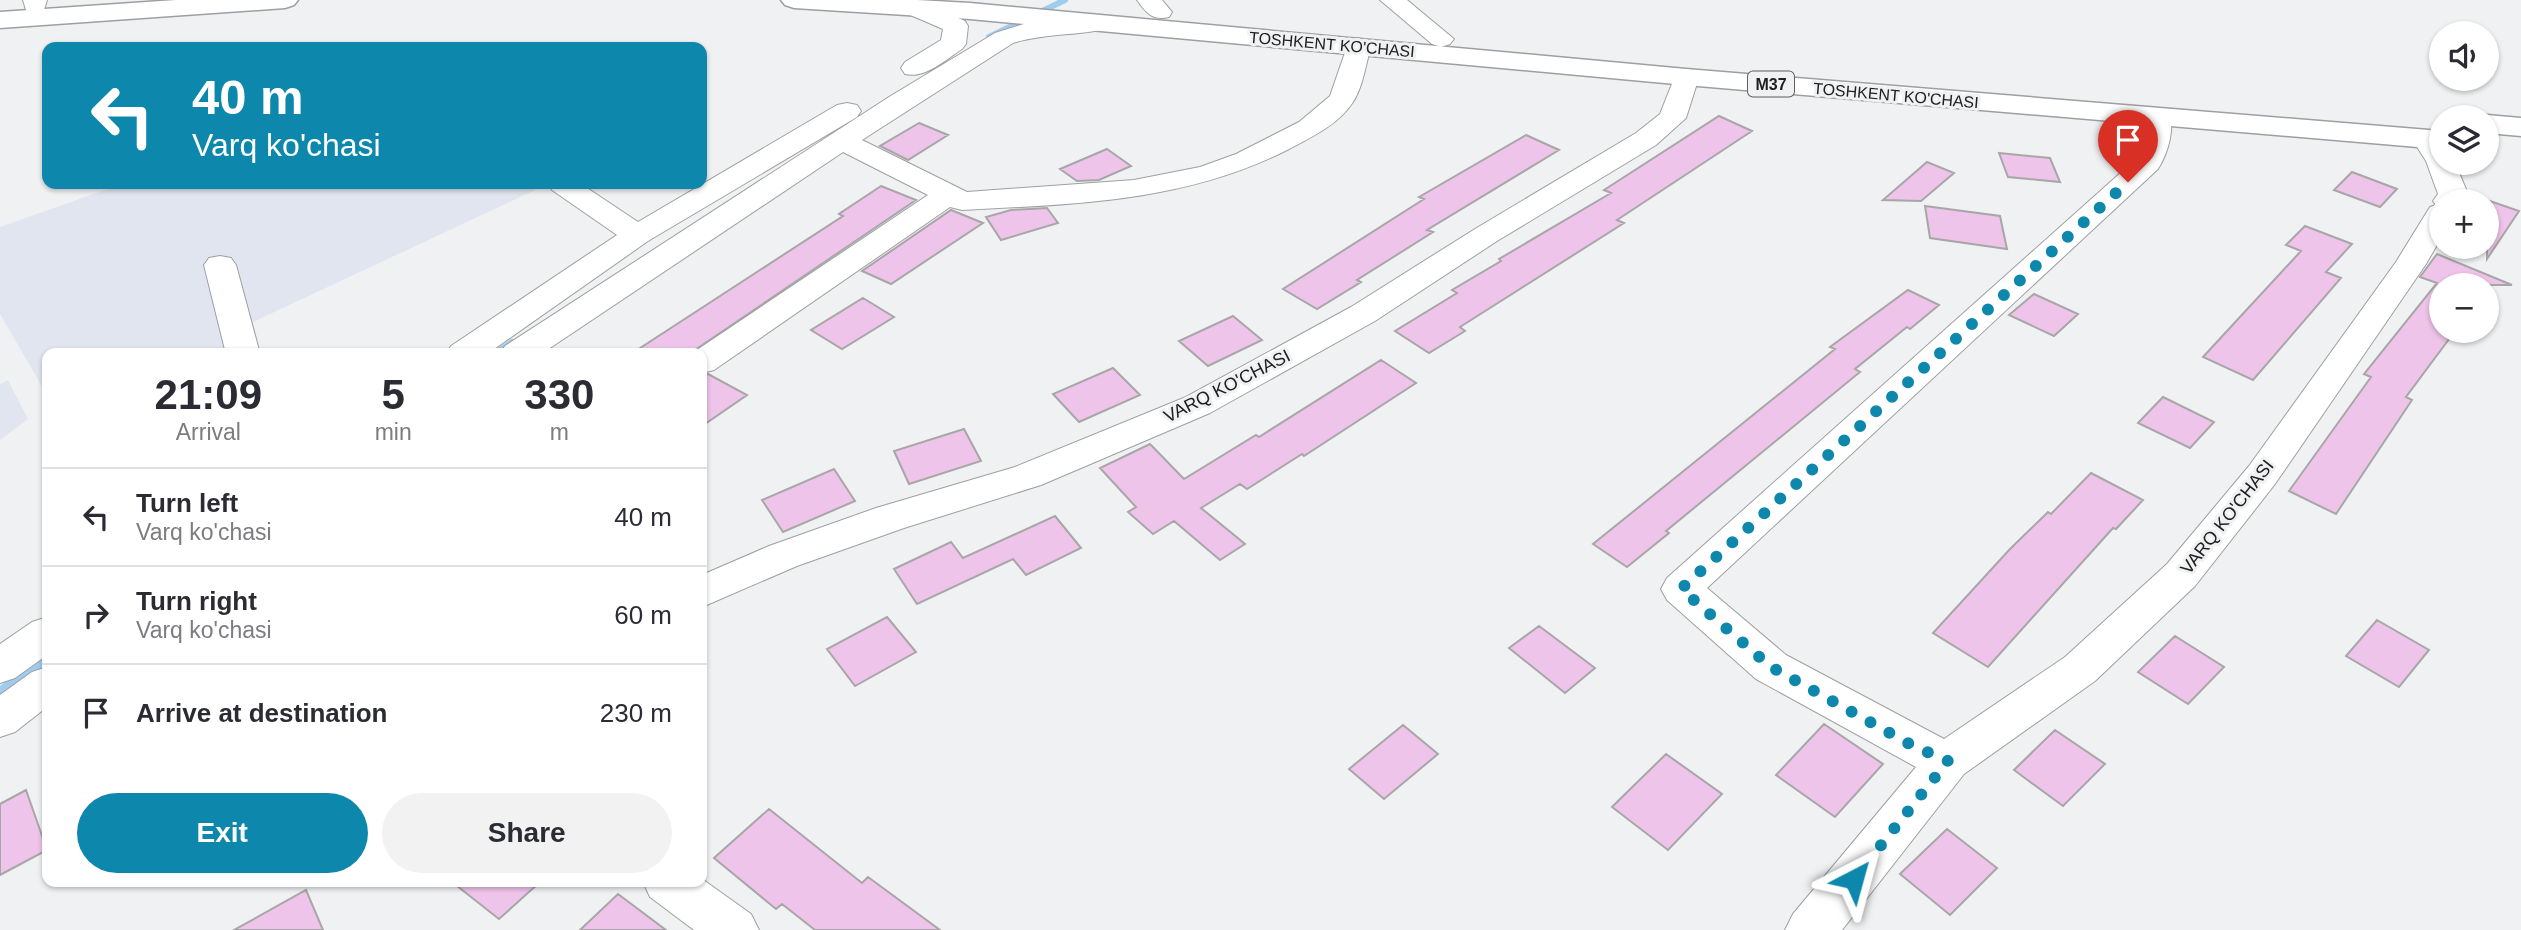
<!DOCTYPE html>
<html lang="en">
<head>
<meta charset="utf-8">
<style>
	body { margin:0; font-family:Helvetica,sans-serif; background:#f2f2f3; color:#2b2b33; height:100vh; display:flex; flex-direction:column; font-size:26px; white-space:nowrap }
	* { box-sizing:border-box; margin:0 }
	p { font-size:23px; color:#7c7c81 }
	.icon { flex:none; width:38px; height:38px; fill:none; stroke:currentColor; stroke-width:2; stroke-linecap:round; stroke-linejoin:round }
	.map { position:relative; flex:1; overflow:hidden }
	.sheet { position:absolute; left:42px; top:348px; width:665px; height:539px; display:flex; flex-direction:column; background:#fff; border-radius:14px; box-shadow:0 2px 5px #0004 }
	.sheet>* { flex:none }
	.banner { position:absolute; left:42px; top:42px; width:665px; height:147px; border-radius:14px; box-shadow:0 2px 5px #0004; background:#0d87ab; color:#fff; overflow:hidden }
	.buttons { position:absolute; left:2429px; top:21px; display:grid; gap:14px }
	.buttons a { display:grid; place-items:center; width:70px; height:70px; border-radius:50%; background:#fff; box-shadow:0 2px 5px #0004; font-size:35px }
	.pin { position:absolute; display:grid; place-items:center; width:60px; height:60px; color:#fff; margin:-72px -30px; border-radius:50% 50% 50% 0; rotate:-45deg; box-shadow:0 0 7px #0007 }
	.pin .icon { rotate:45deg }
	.me { position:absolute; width:77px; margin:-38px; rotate:39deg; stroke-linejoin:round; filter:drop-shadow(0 0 5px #0008) }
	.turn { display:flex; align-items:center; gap:24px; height:147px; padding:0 35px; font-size:32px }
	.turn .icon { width:91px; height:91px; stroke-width:2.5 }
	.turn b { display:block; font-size:49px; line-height:60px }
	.eta { display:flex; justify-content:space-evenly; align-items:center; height:119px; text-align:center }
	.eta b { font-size:42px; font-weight:700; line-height:49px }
	.primary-button { display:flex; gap:14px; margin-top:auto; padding:14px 35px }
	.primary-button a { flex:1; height:80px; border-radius:42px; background:#0d87ab; color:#fff; font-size:28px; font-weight:700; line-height:80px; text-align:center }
	.primary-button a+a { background:#f2f2f3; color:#2b2b33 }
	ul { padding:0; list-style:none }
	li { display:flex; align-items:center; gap:21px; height:98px; padding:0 35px; border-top:2px solid #e1e1e2 }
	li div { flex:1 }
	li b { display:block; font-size:26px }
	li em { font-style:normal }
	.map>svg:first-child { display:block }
</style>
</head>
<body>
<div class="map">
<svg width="2521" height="930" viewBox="0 0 2521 930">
	<rect width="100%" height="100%" fill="#f0f1f3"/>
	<path fill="#e1e5ef" d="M122,184H523L535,190L253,322L261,353L47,354V395L0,314V227Z
		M8,380L28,419L0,440V384Z"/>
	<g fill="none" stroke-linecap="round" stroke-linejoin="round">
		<path stroke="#9fcdf0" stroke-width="6" d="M989,37L1065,0"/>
		<path stroke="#9fcdf0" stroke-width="8" d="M496,354L512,343"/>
		<path stroke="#9fcdf0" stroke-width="10" d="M0,692L47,658"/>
	</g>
	<path fill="#efc4ea" stroke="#a8a6a7" stroke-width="2" d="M1719,116L1752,131L1617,220L1624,223L1460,327L1465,331L1429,353L1395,331L1457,293L1452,290L1501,261L1499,259L1611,193L1604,190Z
		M919,123L948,135L908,160L880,146Z
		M1526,135L1559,150L1427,230L1433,232L1357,280L1361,282L1317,309L1283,289L1424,199L1419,197Z
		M1107,149L1131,166L1099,180L1077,181L1060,169Z
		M1999,153L2050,158L2060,182L2008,177Z
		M1927,162L1954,173L1921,201L1883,200Z
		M2352,172L2397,189L2380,207L2334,190Z
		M881,186L916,200L689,354H631L843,216L839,214Z
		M2487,200L2519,211L2487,259Z
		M1925,206L2000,216L2007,249L1930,238Z
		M1047,208L1058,223L1001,240L986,217L1011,210Z
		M951,210L983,223L891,284L862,271Z
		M2305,226L2352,244L2326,272L2341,278L2253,380L2203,357L2301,251L2286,245Z
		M2437,254L2512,285H2441V331H2455L2406,397L2412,400L2336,514L2289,491L2371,377L2364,374L2437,283L2420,277Z
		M1908,290L1939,305L1910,329L1907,327L1855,369L1860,372L1666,531L1669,533L1627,567L1593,544L1835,349L1830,347Z
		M2034,294L2078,314L2054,336L2009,315Z
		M863,298L894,317L842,349L811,330Z
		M1233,316L1262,340L1208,366L1179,341Z
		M1381,360L1416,383L1304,456L1302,454L1247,489L1240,484L1201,508L1245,544L1220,560L1174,521L1153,534L1128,512L1136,507L1100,468L1150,444L1184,479L1256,435L1259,437Z
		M1113,368L1140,395L1079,422L1053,394Z
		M708,374L747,395L702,426V375Z
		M2163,397L2214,422L2190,448L2138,423Z
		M964,429L981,461L909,484L894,451Z
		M834,469L855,501L783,532L762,500Z
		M2091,473L2143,500L2116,529L2113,528L1988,667L1933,633L2010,549L2048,512L2051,514Z
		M1055,516L1081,548L1026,575L1013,559L917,604L894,569L951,542L963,558Z
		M887,617L916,652L855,686L827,649Z
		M2377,620L2429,650L2399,687L2346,656Z
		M1539,626L1595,668L1565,693L1509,648Z
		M2175,636L2224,667L2188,704L2138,672Z
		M1824,724L1883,764L1835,817L1776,775Z
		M1403,725L1438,754L1384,799L1349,769Z
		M2055,730L2105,764L2063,806L2014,770Z
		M1666,754L1722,794L1668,850L1612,807Z
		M26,790L47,850L0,875V804Z
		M769,809L862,883L868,877L940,930H815L782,904L776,909L714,858Z
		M1947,829L1997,868L1950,915L1900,874Z
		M452,882H540L499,919Z
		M306,890L323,930H234Z
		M618,894L666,930H580Z"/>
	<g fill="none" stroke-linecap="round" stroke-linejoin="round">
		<g stroke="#9e9fa2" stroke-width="2">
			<path id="minor" d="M23,0H47L44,10L35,12L26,10Z
				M1137,0H1162L1172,12L1169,17C1153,21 1146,13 1137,0Z
				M1380,0H1407L1454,39L1450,44L1441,47L1432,44Z
				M901,1H919L965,21L968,26L966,44L962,49C945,60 925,79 905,74L901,68L905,62L941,40L943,29L901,11L898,6Z
				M1101,16L1110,18L1113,23L1110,28C1078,36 1044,33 1013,43L862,140L967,192L1134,180L1200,167L1236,154L1299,122L1330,96L1349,41L1358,38L1367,41L1371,46C1366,63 1363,87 1353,102C1339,124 1312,137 1289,149C1186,202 1076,204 962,210L950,207L714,370L702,373V354H691L928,195L843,152L541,354H500L505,346L889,97L995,33L1027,23L1066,22Z
				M1686,69L1695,71L1699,77L1686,118L1656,145L1497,241L1375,321L1210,413L1041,485L904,528L797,566L702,607V575L769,546L876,508L1015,467L1186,397L1351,307L1475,229L1636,133L1660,114L1677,71Z
				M847,103L857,105L861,111L857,117L648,241L487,354H446L451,346L617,235L552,190L548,184H581L638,222L837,105Z
				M2157,109L2167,111C2177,126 2167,155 2158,169L1707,588L1786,655L1944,739L2065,657L2167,564L2249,466L2396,262L2430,207L2436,205L2433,201L2438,194L2426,161L2412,139L2416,133L2426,131L2436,133L2441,141V163H2455L2468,194L2463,201H2441V238L2426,264L2275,484L2195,586L2095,681L1964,774L1842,930H1785L1793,914L1916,767L1756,679L1667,600L1661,589L1667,578L2135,160C2139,147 2142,120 2147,111Z
				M220,256L231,258L236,265L260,354H226L204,265L209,258Z
				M47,617V655L15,678L0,683V644L32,622Z
				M47,667V707L15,732L0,737V695L32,672Z
				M702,879L751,914L759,930H694L650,897L643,882H702Z"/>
		</g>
		<g stroke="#9e9fa2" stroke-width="3">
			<path id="highway" d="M176,0H298L294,5L285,8L0,28V12Z
				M781,0H917L970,3L1686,69L2441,131V149L1686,85L970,19L794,8L785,5Z
				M2487,115L2521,118V136L2487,133V117H2479Z"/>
		</g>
		<use href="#minor" fill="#fff" fill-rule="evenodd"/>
		<use href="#highway" fill="#fff" fill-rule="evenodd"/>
	</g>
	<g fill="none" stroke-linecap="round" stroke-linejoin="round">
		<path stroke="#0d87ab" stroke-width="12" stroke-dasharray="0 21.6" d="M1854,879L1948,761L1913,746L1771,667L1681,589L2128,182"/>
	</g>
	<g text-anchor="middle" stroke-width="6" stroke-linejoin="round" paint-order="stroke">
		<g font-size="16" fill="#202021" stroke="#f0f1f3">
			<text transform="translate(1332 44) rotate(5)" y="6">TOSHKENT KO'CHASI</text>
			<text transform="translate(1896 95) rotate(5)" y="6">TOSHKENT KO'CHASI</text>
		</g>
		<rect fill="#f0f1f3" stroke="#5e5f60" stroke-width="2" x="1748" y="71.5" width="46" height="25" rx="5"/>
		<g font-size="16" font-weight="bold" fill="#202021">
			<text x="1771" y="90">M37</text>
		</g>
		<g font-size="18" fill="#202021" stroke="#f0f1f3">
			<text transform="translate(1227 386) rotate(-27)" y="6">VARQ KO'CHASI</text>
			<text transform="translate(2227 517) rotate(-52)" y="6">VARQ KO'CHASI</text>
		</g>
	</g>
</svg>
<div class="buttons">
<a><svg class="icon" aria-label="sound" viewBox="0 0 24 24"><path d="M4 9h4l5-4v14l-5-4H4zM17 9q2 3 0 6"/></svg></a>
<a><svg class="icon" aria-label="layers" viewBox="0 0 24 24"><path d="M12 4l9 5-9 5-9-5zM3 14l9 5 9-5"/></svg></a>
<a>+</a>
<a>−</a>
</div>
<div class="pin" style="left:2128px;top:182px;background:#d93025"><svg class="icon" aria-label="arrive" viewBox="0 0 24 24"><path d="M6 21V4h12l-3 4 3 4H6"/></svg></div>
<svg class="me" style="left:1854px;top:879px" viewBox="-20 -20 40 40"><path d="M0-17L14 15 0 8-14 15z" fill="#0d87ab" stroke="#fff" stroke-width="4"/></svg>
<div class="banner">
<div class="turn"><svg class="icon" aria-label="left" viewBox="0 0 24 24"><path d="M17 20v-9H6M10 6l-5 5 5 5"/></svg><div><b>40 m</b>Varq ko'chasi</div></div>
</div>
<section class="sheet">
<div class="eta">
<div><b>21:09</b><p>Arrival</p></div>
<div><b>5</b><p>min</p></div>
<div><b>330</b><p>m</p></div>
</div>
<ul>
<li><svg class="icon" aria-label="left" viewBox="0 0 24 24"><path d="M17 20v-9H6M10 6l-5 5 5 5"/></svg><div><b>Turn left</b><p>Varq ko'chasi</p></div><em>40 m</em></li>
<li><svg class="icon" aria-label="right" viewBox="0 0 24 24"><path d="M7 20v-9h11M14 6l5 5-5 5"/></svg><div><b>Turn right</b><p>Varq ko'chasi</p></div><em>60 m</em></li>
<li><svg class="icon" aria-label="arrive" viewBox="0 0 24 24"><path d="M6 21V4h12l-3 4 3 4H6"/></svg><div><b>Arrive at destination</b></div><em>230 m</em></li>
</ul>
<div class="primary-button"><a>Exit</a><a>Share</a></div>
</section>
</div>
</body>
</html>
